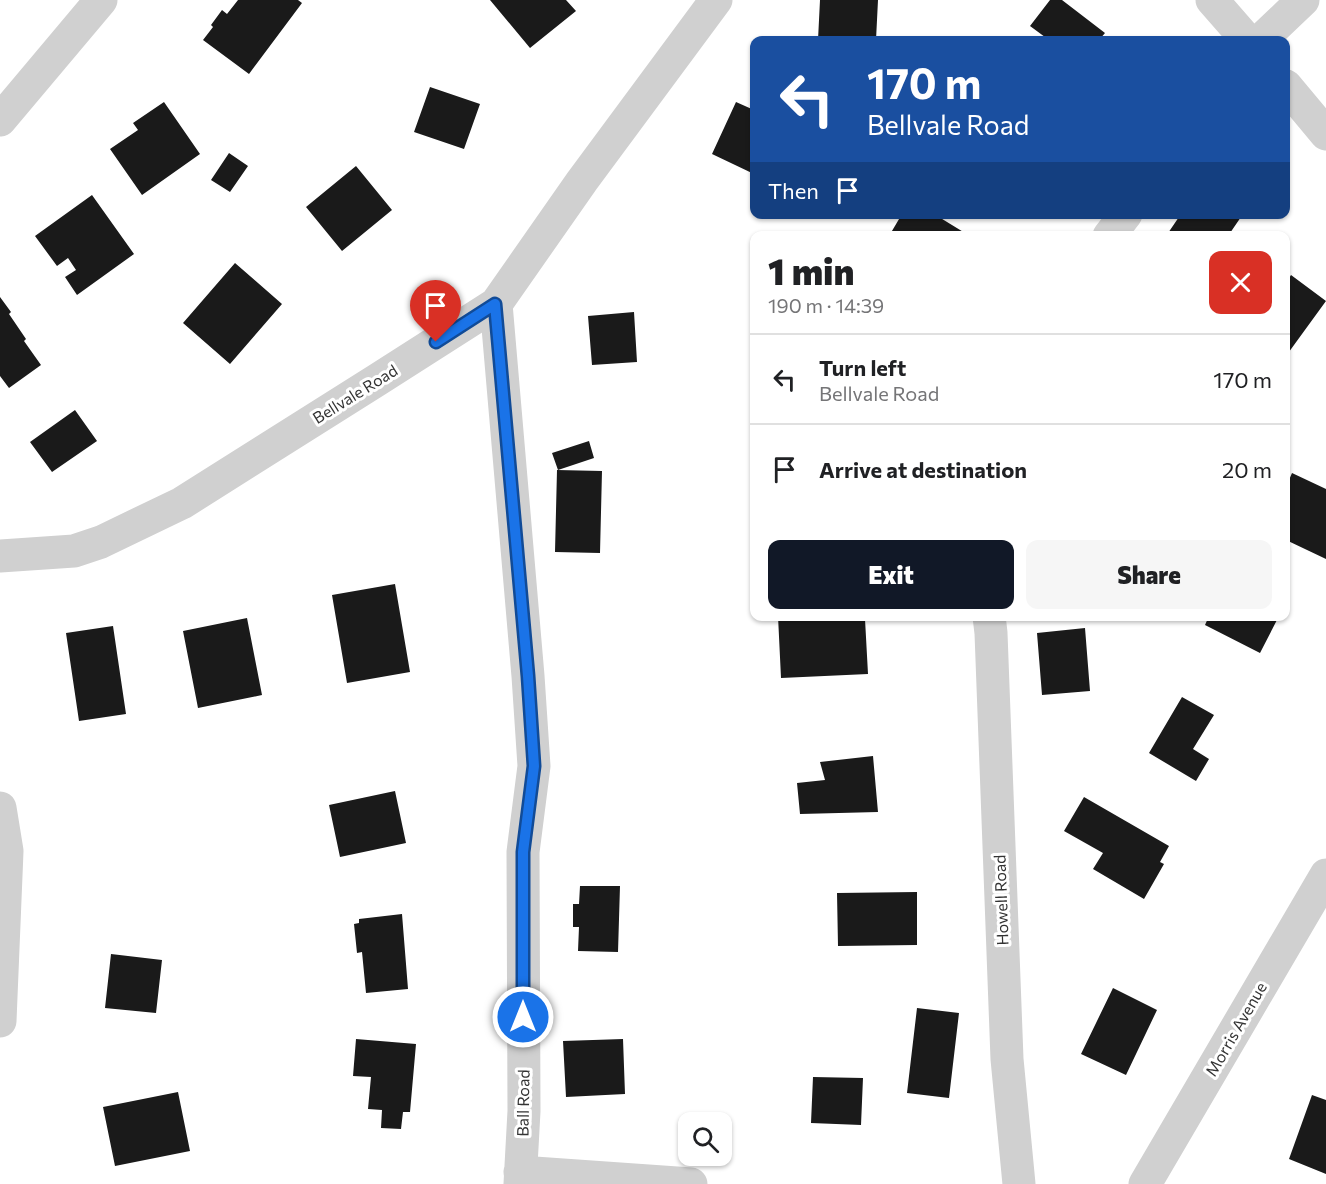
<!DOCTYPE html>
<html lang="en">
<head>
<meta charset="utf-8">
<style>
	body { margin:0; font-family:Commissioner,sans-serif; background:#f6f6f6; color:#202124; height:100vh; display:flex; flex-direction:column; font-size:22px; white-space:nowrap }
	* { box-sizing:border-box; margin:0 }
	p { font-size:20px; color:#757577 }
	.icon { flex:none; width:33px; height:33px; fill:none; stroke:currentColor; stroke-width:2; stroke-linecap:round; stroke-linejoin:round }
	.map { position:relative; flex:1; overflow:hidden }
	.details { position:absolute; left:750px; top:231px; width:540px; height:390px; display:flex; flex-direction:column; background:#fff; border-radius:12px; box-shadow:0 2px 4px #0004 }
	.details>* { flex:none }
	.guide { position:absolute; left:750px; top:36px; width:540px; height:183px; border-radius:12px; box-shadow:0 2px 4px #0004; background:#1a4fa0; color:#fff; overflow:hidden }
	.fabs { position:absolute; left:678px; top:1112px; display:grid; gap:12px }
	.fabs a { display:grid; place-items:center; width:54px; height:54px; border-radius:12px; background:#fff; box-shadow:0 2px 4px #0004; font-size:30px }
	.pin { position:absolute; display:grid; place-items:center; width:51px; height:51px; color:#fff; margin:-62px -26px; border-radius:50% 50% 50% 0; rotate:-45deg; box-shadow:0 0 6px #0007 }
	.pin .icon { rotate:45deg }
	.me { position:absolute; width:66px; margin:-33px; rotate:0deg; stroke-linejoin:round; filter:drop-shadow(0 0 4px #0008) }
	.turn { display:flex; align-items:center; gap:21px; height:126px; padding:0 18px; font-size:27px }
	.turn .icon { width:78px; height:78px; stroke-width:2.5 }
	.turn b { display:block; font-size:42px; line-height:51px }
	.then { display:flex; align-items:center; height:57px; padding:0 18px; background:#0003; gap:12px; font-size:22px }
	.round { display:grid; place-items:center; flex:none; width:63px; height:63px; border-radius:12px; background:#f6f6f6 }
	.headline { display:flex; align-items:center; justify-content:space-between; height:102px; padding:0 18px }
	h1 { font-size:36px; font-weight:800; line-height:45px }
	.primary-button { display:flex; gap:12px; margin-top:auto; padding:12px 18px }
	.primary-button a { flex:1; height:69px; border-radius:12px; background:#111827; color:#fff; font-size:24px; font-weight:800; line-height:69px; text-align:center }
	.primary-button a+a { background:#f6f6f6; color:#202124 }
	ul { padding:0; list-style:none }
	li { display:flex; align-items:center; gap:18px; height:90px; padding:0 18px; border-top:2px solid #e0e0e0 }
	li div { flex:1 }
	li b { display:block; font-size:22px }
	li em { font-style:normal }
	.map>svg:first-child { display:block }
</style>
</head>
<body>
<div class="map">
<svg width="1326" height="1184" viewBox="0 0 1326 1184">
	<rect width="100%" height="100%" fill="#fff"/>
	<path fill="#1a1a1a" d="M238,0H298L302,3L249,74L203,40L213,27L211,25L222,10L227,14Z
		M490,0H566L576,11L530,48Z
		M820,0H878L876,40H818Z
		M1050,0H1062L1105,33L1099,40H1049L1030,26Z
		M430,87L480,104L464,149L414,132Z
		M164,102L200,154L142,195L110,149L138,130L133,123Z
		M736,102L754,110V174L712,154Z
		M229,153L248,166L230,192L211,180Z
		M356,166L392,210L342,251L306,207Z
		M92,195L134,254L77,295L65,277L76,270L68,258L57,266L35,236Z
		M902,214H934L965,233L964,236H889Z
		M1181,214H1243L1228,236H1166Z
		M235,263L282,304L230,364L183,323Z
		M1291,275L1326,301L1286,356V283Z
		M0,297L11,312L9,314L26,339L24,341L41,365L9,388L0,376Z
		M634,312L637,362L592,365L588,316Z
		M75,410L97,441L52,472L30,442Z
		M589,441L594,458L558,470L552,453Z
		M557,470L602,471L600,553L555,552Z
		M1292,473L1326,489V559L1286,540V487Z
		M395,584L410,672L347,683L332,595Z
		M778,616H818L819,621L865,619L868,674L781,678Z
		M1209,616H1279L1260,653L1205,625Z
		M247,618L262,695L198,708L183,631Z
		M113,626L126,714L79,721L66,633Z
		M1085,628L1090,691L1042,695L1037,633Z
		M1182,697L1214,715L1193,749L1209,759L1196,781L1149,753Z
		M873,756L878,812L800,814L797,783L825,780L820,762Z
		M395,791L406,843L340,857L329,805Z
		M1084,797L1169,846L1160,862L1164,864L1144,899L1093,869L1103,853L1064,831Z
		M580,886H620L618,952L578,951L579,927H573V904H579Z
		M917,892V945L838,946L837,893Z
		M402,914L408,989L366,993L362,952L357,953L354,924L359,923V919Z
		M111,954L162,960L156,1013L105,1008Z
		M1113,988L1157,1010L1126,1075L1081,1054Z
		M917,1008L959,1013L949,1098L907,1093Z
		M356,1039L416,1044L410,1112H403L401,1129L381,1128L382,1110L368,1109L371,1077L353,1076Z
		M623,1039L625,1094L566,1097L563,1041Z
		M813,1077L863,1078L861,1125L811,1123Z
		M178,1092L190,1151L115,1166L103,1107Z
		M1312,1095L1326,1100V1174L1289,1159Z"/>
	<g fill="none" stroke-linecap="round" stroke-linejoin="round">
		<path stroke="#d0d0d0" stroke-width="33" d="M1212,0L1247,40
			M1261,40L1303,0
			M1286,86L1326,134
			M0,120L101,0
			M1109,236L1126,214
			M496,304L528,676L534,766L523,852L524,1111L520,1184
			M0,556L74,551L101,542L182,503L377,380L496,304L582,181L716,0
			M989,616L991,633L1007,1059L1019,1184
			M0,808L7,851L0,1021
			M520,1172L691,1184
			M1145,1184L1326,875"/>
	</g>
	<g fill="none" stroke-linecap="round" stroke-linejoin="round">
		<g stroke="#114b97" stroke-width="15">
			<path id="route" d="M436,342L495,304L528,676L534,766L523,852V1017"/>
		</g>
		<use href="#route" stroke="#1a73e8" stroke-width="10"/>
	</g>
	<g text-anchor="middle" stroke-width="6" stroke-linejoin="round" paint-order="stroke">
		<g font-size="16" fill="#333" stroke="#fff">
			<text transform="translate(355 394) rotate(-32)" y="6">Bellvale Road</text>
			<text transform="translate(1001 900) rotate(-92)" y="6">Howell Road</text>
			<text transform="translate(1236 1029) rotate(-60)" y="6">Morris Avenue</text>
			<text transform="translate(523 1103) rotate(-89)" y="6">Ball Road</text>
		</g>
	</g>
</svg>
<div class="fabs">
<a><svg class="icon" aria-label="search" viewBox="0 0 24 24"><circle cx="10" cy="10" r="6"/><path d="M15 15l6 6"/></svg></a>
</div>
<div class="pin" style="left:436px;top:342px;background:#d93025"><svg class="icon" aria-label="arrive" viewBox="0 0 24 24"><path d="M6 21V4h12l-3 4 3 4H6"/></svg></div>
<svg class="me" style="left:523px;top:1017px" viewBox="-20 -20 40 40"><circle r="17" fill="#1a73e8" stroke="#fff" stroke-width="3"/><path d="M0-11L8 9 0 5-8 9z" fill="#fff"/></svg>
<div class="guide">
<div class="turn"><svg class="icon" aria-label="left" viewBox="0 0 24 24"><path d="M17 20v-9H6M10 6l-5 5 5 5"/></svg><div><b>170 m</b>Bellvale Road</div></div>
<div class="then">Then<svg class="icon" aria-label="arrive" viewBox="0 0 24 24"><path d="M6 21V4h12l-3 4 3 4H6"/></svg></div>
</div>
<section class="details">
<div class="headline"><div><h1>1 min</h1><p>190 m · 14:39</p></div><a class="round" style="background:#d93025;color:#fff"><svg class="icon" aria-label="close" viewBox="0 0 24 24"><path d="M6 6l12 12M18 6L6 18"/></svg></a></div>
<ul>
<li><svg class="icon" aria-label="left" viewBox="0 0 24 24"><path d="M17 20v-9H6M10 6l-5 5 5 5"/></svg><div><b>Turn left</b><p>Bellvale Road</p></div><em>170 m</em></li>
<li><svg class="icon" aria-label="arrive" viewBox="0 0 24 24"><path d="M6 21V4h12l-3 4 3 4H6"/></svg><div><b>Arrive at destination</b></div><em>20 m</em></li>
</ul>
<div class="primary-button"><a>Exit</a><a>Share</a></div>
</section>
</div>
</body>
</html>
